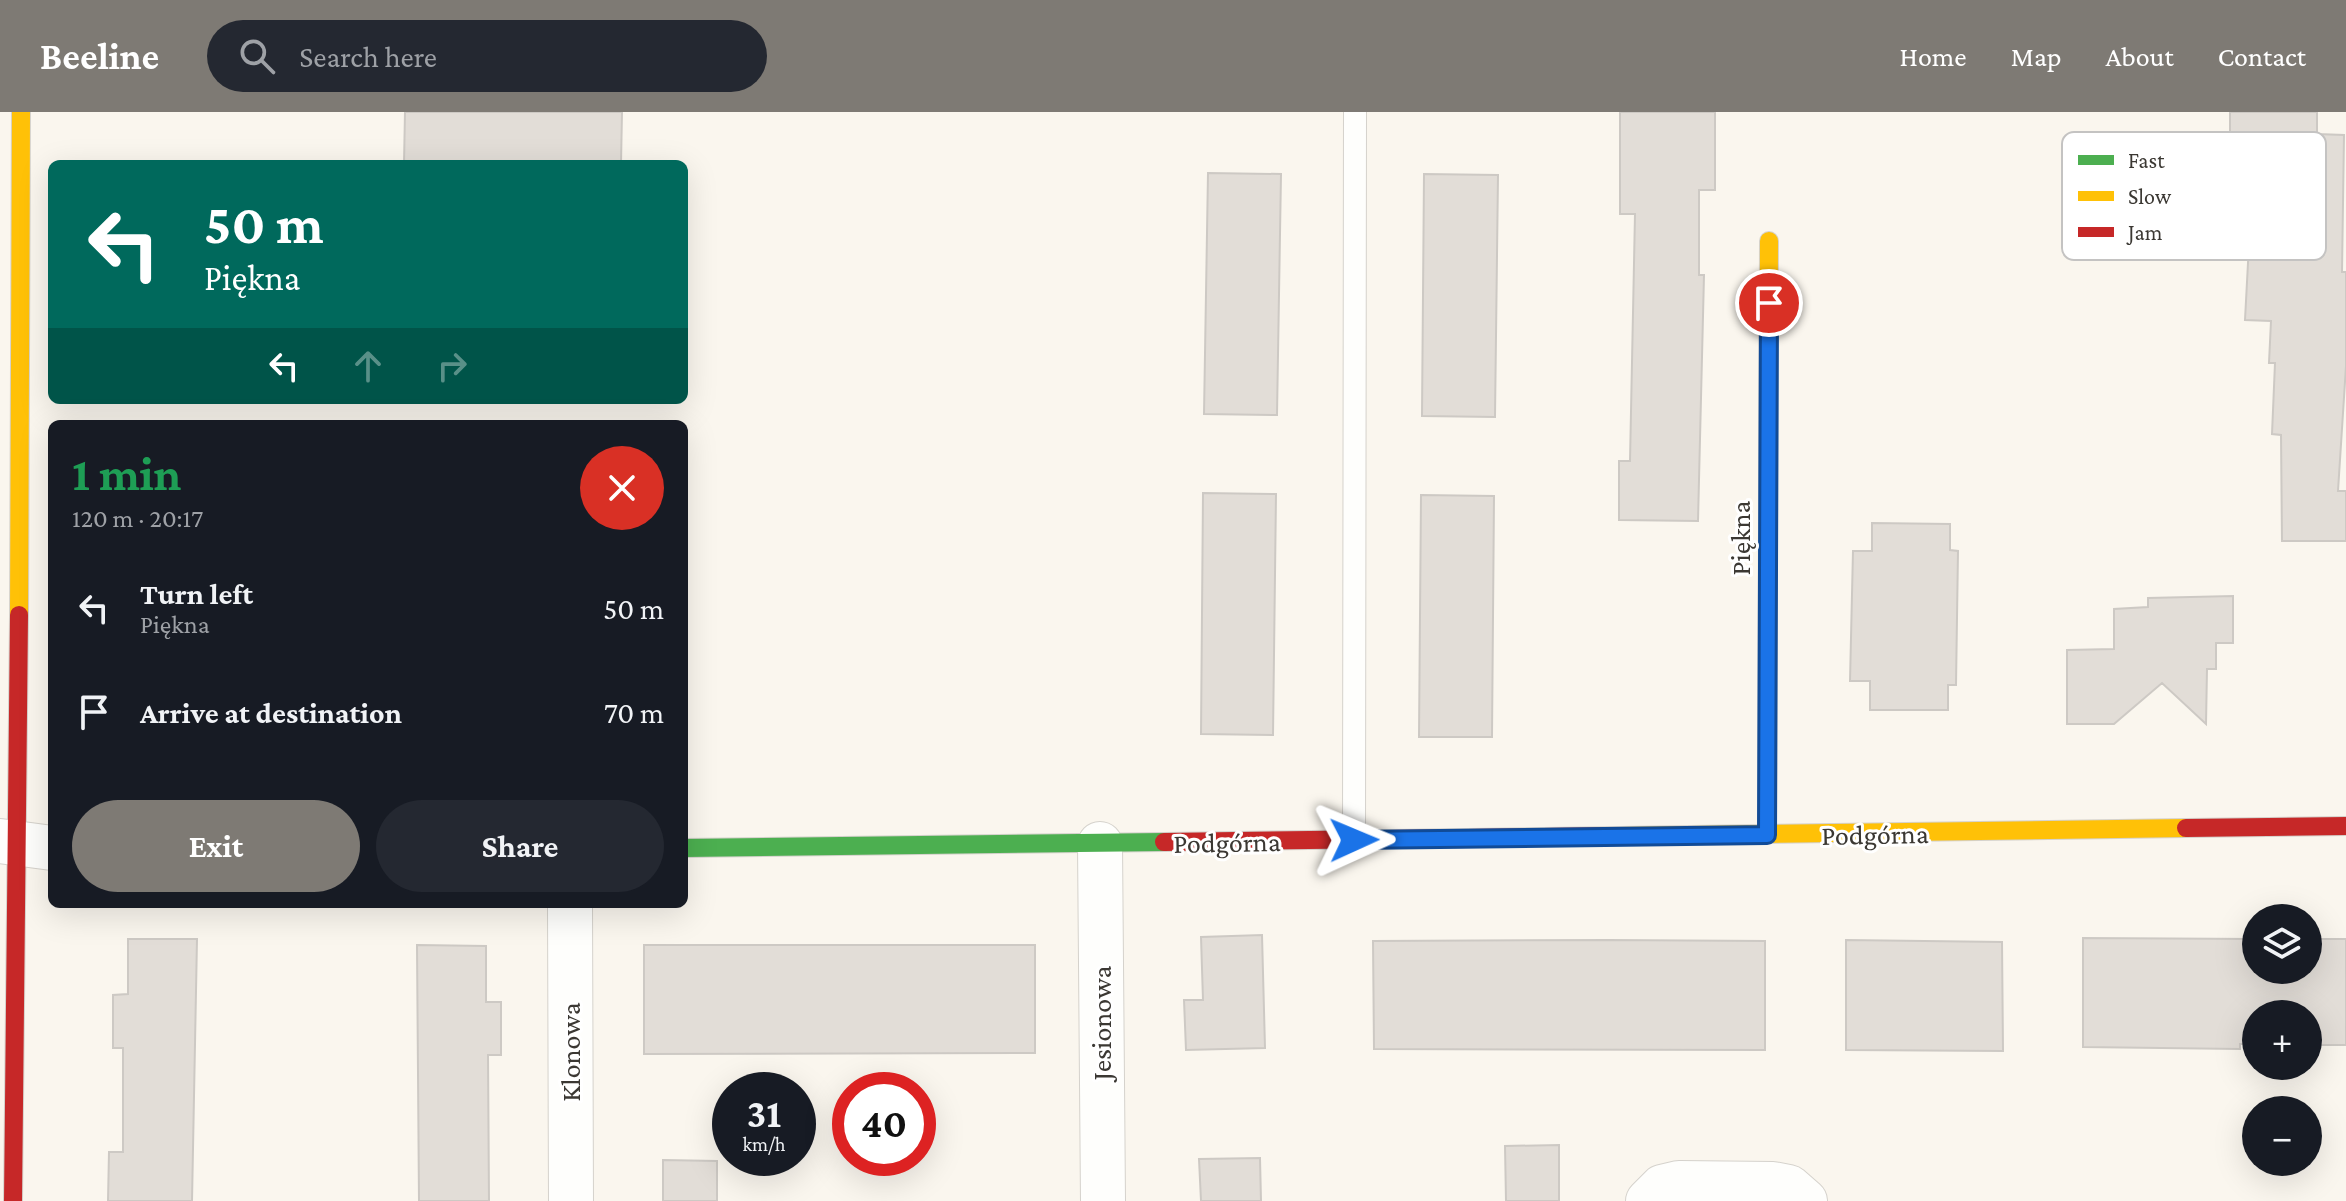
<!DOCTYPE html>
<html lang="en">
<head>
<meta charset="utf-8">
<style>
	body { margin:0; font-family:"Crimson Pro",serif; background:#242831; color:#f1f3f6; height:100vh; display:flex; flex-direction:column; font-size:30px; white-space:nowrap }
	* { box-sizing:border-box; margin:0 }
	p { font-size:26px; color:#9ea1a6 }
	.icon { flex:none; width:44px; height:44px; fill:none; stroke:currentColor; stroke-width:2; stroke-linecap:round; stroke-linejoin:round }
	.map { position:relative; flex:1; overflow:hidden }
	.sheet { position:absolute; left:48px; top:308px; width:640px; height:488px; display:flex; flex-direction:column; background:#171b24; border-radius:12px; box-shadow:0 8px 32px #0002 }
	.sheet>* { flex:none }
	.guide { position:absolute; left:48px; top:48px; width:640px; height:244px; border-radius:12px; box-shadow:0 8px 32px #0002; background:#00695c; color:#fff; overflow:hidden }
	.tools { position:absolute; left:2242px; top:792px; display:grid; gap:16px }
	.tools a { display:grid; place-items:center; width:80px; height:80px; border-radius:50%; background:#171b24; box-shadow:0 8px 32px #0002; font-size:40px }
	.speed { position:absolute; left:712px; top:960px; display:flex; gap:16px; font-size:40px; font-weight:700; text-align:center }
	.speed>* { display:grid; place-content:center; width:104px; height:104px; border-radius:50%; background:#171b24; box-shadow:0 8px 32px #0002; line-height:1 }
	.speed small { font-size:20px; font-weight:400 }
	.speed .limit { border:12px solid #d22; background:#fff; color:#111 }
	.pin { position:absolute; display:grid; place-items:center; width:68px; height:68px; color:#fff; margin:-34px; border:4px solid #fff; border-radius:50%; box-shadow:0 2px 8px #0007 }
	.me { position:absolute; width:88px; margin:-44px; rotate:89deg; stroke-linejoin:round; filter:drop-shadow(0 0 6px #0008) }
	.turn { display:flex; align-items:center; gap:28px; height:168px; padding:0 24px; font-size:36px }
	.turn .icon { width:104px; height:104px; stroke-width:2.5 }
	.turn b { display:block; font-size:56px; line-height:68px }
	.lanes { display:flex; align-items:center; height:76px; padding:0 24px; background:#0003; justify-content:center; gap:40px; direction:ltr }
	.lanes .off { opacity:.35 }
	.round { display:grid; place-items:center; flex:none; width:84px; height:84px; border-radius:42px; background:#242831 }
	.summary { display:flex; align-items:center; justify-content:space-between; height:136px; padding:0 24px }
	h1 { font-size:48px; font-weight:700; line-height:60px; color:#1e9e55 }
	.button { display:flex; gap:16px; margin-top:auto; padding:16px 24px }
	.button a { flex:1; height:92px; border-radius:48px; background:#7e7a74; color:#fff; font-size:32px; font-weight:700; line-height:92px; text-align:center }
	.button a+a { background:#242831; color:#f1f3f6 }
	ul { padding:0; list-style:none }
	li { display:flex; align-items:center; gap:24px; height:104px; padding:0 24px }
	li div { flex:1 }
	li b { display:block; font-size:30px }
	li em { font-style:normal }
	header { display:flex; align-items:center; gap:48px; box-sizing:border-box; height:112px; padding:0 40px; background:#7e7a74; color:#fff }
	header strong { font-size:38px }
	nav { display:flex; gap:44px; margin-inline-start:auto; font-size:28px }
	.search { width:560px; height:72px; background:#242831; display:flex; align-items:center; gap:20px; box-sizing:border-box; padding:0 28px; border-radius:44px; color:#9ea1a6; font-size:30px }
	.map>svg:first-child { display:block }
</style>
</head>
<body>
<header>
<strong>Beeline</strong>
<div class="search"><svg class="icon" aria-label="search" viewBox="0 0 24 24"><circle cx="10" cy="10" r="6"/><path d="M15 15l6 6"/></svg>Search here</div>
<nav><a>Home</a><a>Map</a><a>About</a><a>Contact</a></nav>
</header>
<div class="map">
<svg width="2346" height="1089" viewBox="0 0 2346 1089">
	<rect width="100%" height="100%" fill="#faf6ee"/>
	<path fill="#e2ddd7" stroke="#cdc9c4" stroke-width="2" d="M405,0H622L621,52H404Z
		M1620,0H1715V78H1699V163H1704L1698,409L1619,408V349H1630L1635,102H1620Z
		M2230,0H2317V22L2344,23L2342,160H2346V254L2338,379H2346V429H2282L2281,323L2272,322L2275,251H2269L2271,209L2245,208L2250,113L2209,112V20H2230Z
		M1208,61L1281,62L1277,303L1204,302Z
		M1424,62L1498,63L1495,305L1422,304Z
		M1203,381L1276,382L1273,623L1201,622Z
		M1421,383L1494,384L1492,625H1419Z
		M1872,411L1950,412V438L1958,439L1956,573H1948V598H1870V569H1850L1853,439H1872Z
		M2233,484V531H2216V557H2207L2206,612L2162,571L2114,612H2067V538L2114,537V497L2148,495V486Z
		M1262,823L1265,936L1186,938L1184,888H1203L1201,825Z
		M2083,826L2256,827V858H2308V827H2346V933H2308V902H2256V932H2240V937L2083,935Z
		M128,827H197L192,1089H108L109,1040H123V936H113V883L128,882Z
		M1608,828L1765,829V938L1374,937L1373,829Z
		M1846,828L2002,830L2003,939L1846,938Z
		M417,833L486,834V890H501V943H488L489,1089H419Z
		M644,833H1035V941L644,942Z
		M1559,1033V1089H1506L1505,1034Z
		M1260,1046L1261,1089H1201L1199,1047Z
		M663,1048L717,1049V1089H663Z"/>
	<g fill="none" stroke-linecap="round" stroke-linejoin="round">
		<g stroke="#d5d2cc" stroke-width="24">
			<path id="lane" d="M1354,728L1355,0"/>
		</g>
		<g stroke="#d5d2cc" stroke-width="46">
			<path id="street" d="M0,729L52,736
				M1100,732L1103,1089
				M570,792L571,1089
				M1648,1089L1662,1075L1679,1071L1773,1072L1789,1075L1805,1089"/>
		</g>
		<g stroke="#d5d2cc" stroke-width="20">
			<path id="fast" d="M1767,723L1768,418
				M684,736L1164,730"/>
		</g>
		<g stroke="#d5d2cc" stroke-width="20">
			<path id="slow" d="M1768,418L1769,129
				M19,503L21,0
				M1620,724L2186,716"/>
		</g>
		<g stroke="#d5d2cc" stroke-width="20">
			<path id="jam" d="M2186,716L2346,714
				M1164,730L1620,724
				M13,1089L19,503"/>
		</g>
		<use href="#lane" stroke="#fefefc" stroke-width="22"/>
		<use href="#street" stroke="#fefefc" stroke-width="44"/>
		<use href="#fast" stroke="#4caf50" stroke-width="18"/>
		<use href="#slow" stroke="#ffc107" stroke-width="18"/>
		<use href="#jam" stroke="#c62828" stroke-width="18"/>
	</g>
	<g fill="none" stroke-linecap="round" stroke-linejoin="round">
		<g stroke="#114b97" stroke-width="20">
			<path id="route" d="M1354,728L1767,723L1769,191"/>
		</g>
		<use href="#route" stroke="#1a73e8" stroke-width="14"/>
	</g>
	<g text-anchor="middle" stroke-width="6" stroke-linejoin="round" paint-order="stroke">
		<g font-size="28" fill="#3b3833" stroke="#fff">
			<text transform="translate(1740 426) rotate(-90)" y="10">Piękna</text>
			<text transform="translate(1875 722) rotate(-1)" y="10">Podgórna</text>
			<text transform="translate(1227 730) rotate(-1)" y="10">Podgórna</text>
			<text transform="translate(1101 911) rotate(-90)" y="10">Jesionowa</text>
			<text transform="translate(570 940) rotate(-90)" y="10">Klonowa</text>
		</g>
	</g>
	<rect x="2062" y="20" width="264" height="128" rx="12" fill="#fff" stroke="#c4c3c2" stroke-width="2"/>
	<rect x="2078" y="43" width="36" height="10" fill="#4caf50"/>
	<rect x="2078" y="79" width="36" height="10" fill="#ffc107"/>
	<rect x="2078" y="115" width="36" height="10" fill="#c62828"/>
	<g font-size="22" fill="#3b3833">
		<text x="2128" y="56">Fast</text>
		<text x="2128" y="92">Slow</text>
		<text x="2128" y="128">Jam</text>
	</g>
</svg>
<div class="tools">
<a><svg class="icon" aria-label="layers" viewBox="0 0 24 24"><path d="M12 4l9 5-9 5-9-5zM3 14l9 5 9-5"/></svg></a>
<a>+</a>
<a>−</a>
</div>
<div class="speed"><div>31<small>km/h</small></div><div class="limit">40</div></div>
<div class="pin" style="left:1769px;top:191px;background:#d93025"><svg class="icon" aria-label="arrive" viewBox="0 0 24 24"><path d="M6 21V4h12l-3 4 3 4H6"/></svg></div>
<svg class="me" style="left:1354px;top:728px" viewBox="-20 -20 40 40"><path d="M0-17L14 15 0 8-14 15z" fill="#1a73e8" stroke="#fff" stroke-width="4"/></svg>
<div class="guide">
<div class="turn"><svg class="icon" aria-label="left" viewBox="0 0 24 24"><path d="M17 20v-9H6M10 6l-5 5 5 5"/></svg><div><b>50 m</b>Piękna</div></div>
<div class="lanes"><svg class="icon" aria-label="left" viewBox="0 0 24 24"><path d="M17 20v-9H6M10 6l-5 5 5 5"/></svg><svg class="icon off" aria-label="ahead" viewBox="0 0 24 24"><path d="M12 20V5M6 11l6-6 6 6"/></svg><svg class="icon off" aria-label="right" viewBox="0 0 24 24"><path d="M7 20v-9h11M14 6l5 5-5 5"/></svg></div>
</div>
<section class="sheet">
<div class="summary"><div><h1>1 min</h1><p>120 m · 20:17</p></div><a class="round" style="background:#d93025;color:#fff"><svg class="icon" aria-label="close" viewBox="0 0 24 24"><path d="M6 6l12 12M18 6L6 18"/></svg></a></div>
<ul>
<li><svg class="icon" aria-label="left" viewBox="0 0 24 24"><path d="M17 20v-9H6M10 6l-5 5 5 5"/></svg><div><b>Turn left</b><p>Piękna</p></div><em>50 m</em></li>
<li><svg class="icon" aria-label="arrive" viewBox="0 0 24 24"><path d="M6 21V4h12l-3 4 3 4H6"/></svg><div><b>Arrive at destination</b></div><em>70 m</em></li>
</ul>
<div class="button"><a>Exit</a><a>Share</a></div>
</section>
</div>
</body>
</html>
